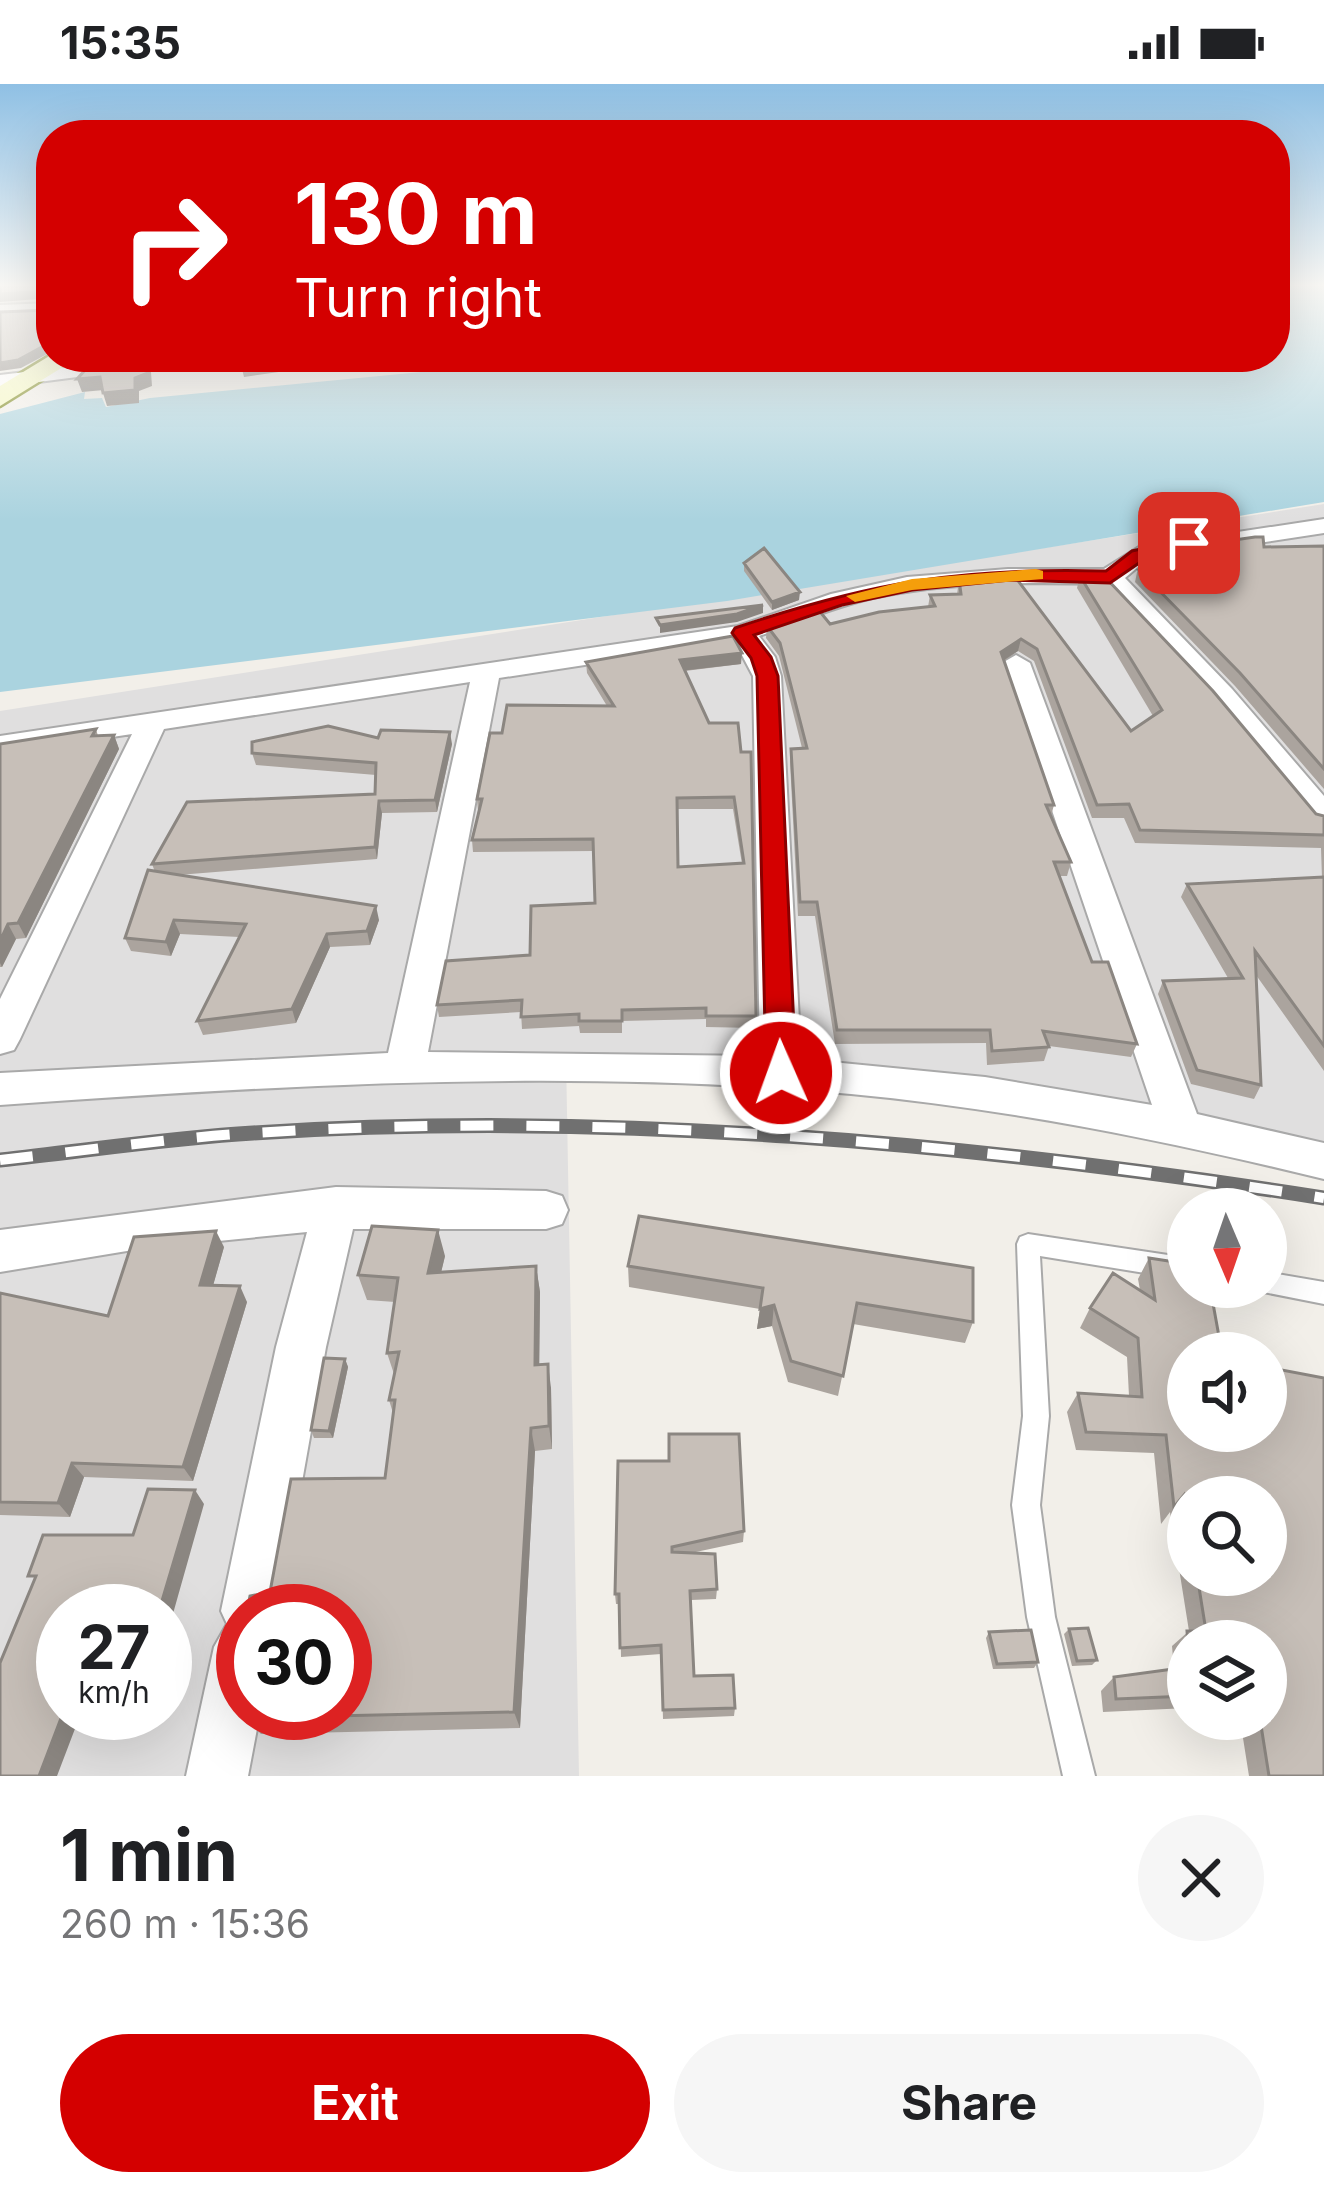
<!DOCTYPE html>
<html lang="en">
<head>
<meta charset="utf-8">
<style>
	body { margin:0; font-family:Inter,sans-serif; background:#f6f6f6; color:#202124; height:100vh; display:flex; flex-direction:column; font-size:45px; white-space:nowrap }
	* { box-sizing:border-box; margin:0 }
	p { font-size:39px; color:#757577 }
	.icon { flex:none; width:66px; height:66px; fill:none; stroke:currentColor; stroke-width:2; stroke-linecap:round; stroke-linejoin:round }
	.map { position:relative; height:1692px; overflow:hidden }
	.drawer { display:flex; flex-direction:column; background:#fff; flex:1 }
	.drawer>* { flex:none }
	.guide { position:absolute; left:36px; top:36px; width:1254px; height:252px; border-radius:48px; box-shadow:0 12px 48px #0002; background:#d40000; color:#fff; overflow:hidden }
	.needle { width:78px; rotate:178deg }
	.buttons { position:absolute; left:1167px; top:1104px; display:grid; gap:24px }
	.buttons a { display:grid; place-items:center; width:120px; height:120px; border-radius:50%; background:#fff; box-shadow:0 12px 48px #0002; font-size:60px }
	.speed { position:absolute; left:36px; top:1500px; display:flex; gap:24px; font-size:60px; font-weight:700; text-align:center }
	.speed>* { display:grid; place-content:center; width:156px; height:156px; border-radius:50%; background:#fff; box-shadow:0 12px 48px #0002; line-height:1 }
	.speed small { font-size:30px; font-weight:400 }
	.speed .limit { border:18px solid #d22; background:#fff; color:#111 }
	.pin { position:absolute; display:grid; place-items:center; width:102px; height:102px; color:#fff; margin:-51px; border-radius:24px; box-shadow:0 6px 18px #0006 }
	.me { position:absolute; width:132px; margin:-66px; rotate:358deg; stroke-linejoin:round; filter:drop-shadow(0 0 9px #0008) }
	.turn { display:flex; align-items:center; gap:42px; height:252px; padding:0 60px; font-size:54px }
	.turn .icon { width:156px; height:156px; stroke-width:2.5 }
	.turn b { display:block; font-size:84px; line-height:102px }
	.round { display:grid; place-items:center; flex:none; width:126px; height:126px; border-radius:63px; background:#f6f6f6 }
	.head { display:flex; align-items:center; justify-content:space-between; height:204px; padding:0 60px }
	h1 { font-size:72px; font-weight:700; line-height:90px }
	.button { display:flex; gap:24px; margin-top:auto; padding:24px 60px }
	.button a { flex:1; height:138px; border-radius:72px; background:#d40000; color:#fff; font-size:48px; font-weight:700; line-height:138px; text-align:center }
	.button a+a { background:#f6f6f6; color:#202124 }
	.status { display:flex; justify-content:space-between; align-items:center; height:84px; padding:0 60px; background:#fff; direction:ltr }
	.status svg { height:33px; fill:currentColor }
	.map>svg:first-child { display:block }
</style>
</head>
<body>
<div class="status"><b>15:35</b><svg viewBox="0 0 49 12"><path d="M0 12V9h3v3zM5 12V6h3v6zM10 12V3h3v9zM15 12V0h3v12zM26 1h20v11H26zM47 4h2v5h-2z"/></svg></div>
<div class="map">
<svg width="1324" height="1692" viewBox="0 0 1324 1692">
	<rect width="100%" height="100%" fill="#f2efe9"/>
	<path fill="#e0dfdf" fill-rule="evenodd" d="M1324,420V1074L1244,1054L566,973L579,1692H0V627ZM63,1527H165V1629H63ZM243,1527H345V1629H243Z"/>
	<path fill="#aad3df" d="M1275,200H1324V418L727,517L0,608V330L85,308L84,315L102,314L106,323L150,314L578,273H1275Z"/>
	<g fill="none" stroke-linecap="round" stroke-linejoin="round">
		<g stroke="#a9a9a9" stroke-width="4">
			<path id="service" d="M1028,1150L1188,1174V1196L1040,1172L1049,1332L1040,1421L1055,1533L1095,1692H1063L1027,1533L1012,1421L1023,1332L1017,1160L1020,1153Z
				M1266,1188L1324,1198V1220L1258,1207L1256,1203H1266Z"/>
		</g>
		<g stroke="#a9a9a9" stroke-width="4">
			<path id="minor" d="M51,219V229L0,231V221Z
				M150,273H202L193,278L0,303V291Z
				M1324,435V449L1146,476L1125,494L1232,605L1324,712V743L1313,740L1212,617L1103,500C1026,498 948,498 873,514C833,523 797,539 759,552L775,573L781,592L801,975L985,993L1152,1021L1002,579L1016,571L1030,579L1197,1030L1324,1059V1095C1168,1057 1011,1025 851,1010C569,984 282,1001 0,1021V989L388,969L470,598L164,645L20,955L14,966L0,970V915L132,650L0,670V652L738,542L831,510L907,493L1008,485H1104L1139,463ZM735,558L753,592L760,972L428,968L499,594Z
				M336,1103L546,1107L562,1112L568,1126L562,1140L546,1145H353L326,1263L279,1527H243V1629H260L248,1692H186L214,1563L227,1540L221,1527L276,1263L307,1148L139,1165L0,1188V1146Z"/>
		</g>
		<g stroke="#707d05" stroke-width="5">
			<path id="secondary" d="M51,271L79,273L0,322V302Z"/>
		</g>
		<use href="#service" fill="#fff" fill-rule="evenodd"/>
		<use href="#minor" fill="#fff" fill-rule="evenodd"/>
		<use href="#secondary" fill="#f7fabf" fill-rule="evenodd"/>
		<g stroke="#707070" stroke-width="15">
			<path id="rail" d="M0,1076C84,1067 169,1054 253,1049C610,1026 972,1059 1324,1114"/>
		</g>
		<use href="#rail" stroke="#fff" stroke-width="10" stroke-dasharray="33" stroke-linecap="butt"/>
	</g>
	<path fill="#aba49e" fill-rule="evenodd" d="M1213,459L1264,463L1324,462V705L1235,602L1135,498L1139,479L1211,465Z
		M744,479L799,516L772,526L744,487Z
		M1080,492L1316,730L1324,732V987L1256,891L1261,1001L1254,1015L1191,1000L1158,910L1163,897L1228,894L1181,813L1187,800L1322,794L1321,764L1135,759L1124,734H1092L1034,577L1018,567L1004,577L1054,721L1051,732L1071,778L1067,792H1059L1092,878L1137,960L1131,973L1049,962L1044,977L987,981L986,959L835,960L815,832H798L790,678L791,665L802,664L779,572L766,554L767,542L830,540L928,523L930,511H957L959,495L1131,647L1153,632L1077,504Z
		M586,578L741,580L685,587L709,639H738L756,932L755,944L706,943V935L622,937V949H580L579,942L522,945L521,928L439,933L437,921L530,871L595,819L593,767L473,768L472,756L478,727L477,715L502,649L607,622L587,589ZM677,725H733L742,780L678,783Z
		M96,645L98,652L114,651L119,665L26,854L16,855L2,883H0V660Z
		M378,654L452,660L437,728L382,729L377,775L178,791L379,836L370,861L330,863L296,939L203,951L197,937L239,853L180,850L171,872L131,867L125,854L155,788L152,780L375,710L376,691L256,681L252,669Z
		M224,1163L213,1201L247,1218L193,1397L84,1393L70,1433L0,1431V1209L108,1232Z
		M445,1172L441,1188L536,1182L540,1208L539,1281L551,1304L552,1365L535,1367L520,1644L261,1650L245,1634L270,1508L385,1394L393,1329L389,1316L394,1290L387,1269L395,1218L367,1216L358,1191Z
		M1149,1174L1222,1269L1324,1692H1249L1240,1635H1266V1557H1188V1624L1103,1628L1101,1607L1114,1593L1174,1585L1172,1562L1189,1547L1170,1428L1161,1440L1154,1369L1076,1366L1067,1328L1078,1309L1129,1312L1127,1273L1080,1244L1090,1224L1140,1206L1138,1195ZM1188,1413L1266,1491H1188Z
		M628,1182L973,1238L965,1259L853,1240L838,1312L788,1298L772,1242L757,1245L760,1225L629,1203Z
		M345,1275L348,1283L333,1354H314L311,1346Z
		M669,1377L744,1447L743,1458L691,1469L717,1505L716,1515L691,1516L694,1592L735,1624L734,1632L663,1635L661,1570L621,1573L620,1520H616L615,1510Z
		M243,1544V1620L232,1608Z
		M1069,1545L1097,1576L1092,1581L1072,1582L1064,1550Z
		M989,1548L1038,1578L1034,1584L993,1585L986,1554Z"/>
	<path fill="#8b8681" d="M48,207L51,214L0,218V210Z
		M51,258V268L21,284L0,287V279Z
		M312,273L314,283L244,293L242,285Z
		M148,275L151,288L152,302L139,307V319L107,322L103,309L135,294Z
		M100,293L104,306L82,308L77,295Z
		M800,508L799,516L772,526V518Z
		M763,521V529L737,538L660,549V541Z
		M1021,555L1018,567L998,580L1001,568Z
		M742,569L741,580L680,587V576Z
		M450,648L452,660L437,728L435,716Z
		M114,651L119,665L26,854L18,839Z
		M379,717L382,729L377,775L375,763Z
		M376,822L379,836L370,861L367,847Z
		M174,836L180,850L171,872L166,858Z
		M8,840L16,855L2,883L0,879V857Z
		M327,850L330,863L296,939L292,925Z
		M438,1146L445,1172L435,1214L428,1189Z
		M216,1147L224,1163L209,1216L200,1201Z
		M536,1182L540,1208L539,1305L535,1281Z
		M240,1202L247,1218L193,1397L183,1383Z
		M774,1221L772,1242L757,1245L760,1225Z
		M345,1275L348,1283L333,1354L329,1347Z
		M548,1280L551,1304L552,1365L549,1342Z
		M531,1344L535,1367L520,1644L514,1628Z
		M72,1379L84,1393L70,1433L58,1419Z
		M195,1406L204,1420L165,1558V1527H159Z
		M63,1629H81L57,1692H39Z"/>
	<path fill="#c7bfb8" stroke="#8b8681" stroke-width="3" fill-rule="evenodd" d="M0,200H51V215L48,207L0,210Z
		M51,223V258L18,276L0,279V228L49,226Z
		M236,273H312V275L242,285Z
		M148,275V289L135,294V306L103,309L100,293L77,295L88,283Z
		M1255,453H1263L1264,463L1324,462V685L1240,589L1139,486L1145,485L1139,479L1151,469L1217,464L1213,459Z
		M764,464L800,508L772,518L744,479Z
		M1080,492H1104L1213,607L1316,730L1324,732V751L1140,746L1129,720L1097,721L1037,565L1021,555L1001,568L1054,721H1046L1071,778H1054L1092,878H1108L1137,960L1043,947L1049,963L992,967L990,946H837L817,818H800L791,665L807,664L780,559L767,542L817,524L830,540L879,528L935,522L930,511L961,510L959,495L1016,494L1131,647L1162,626Z
		M763,521L737,530L660,541L656,534Z
		M733,552L742,569L680,576L709,639H738L741,668H751L756,932H706V924L622,926V937H579V930L521,933L522,916L437,921L446,877L530,871L531,822L595,819L593,755L472,756L482,715H477L490,649H502L507,621L614,622L586,578ZM734,713L744,779L678,783L677,714Z
		M328,642L378,654L381,646L450,648L435,716L379,717L375,763L152,780L187,718L375,710L376,679L252,669V658Z
		M96,645L92,652L114,651L18,839L8,840L0,857V660Z
		M148,786L376,822L367,847L327,850L292,925L197,937L246,840L174,836L166,858L125,854Z
		M1324,793V962L1255,867L1261,1001L1197,986L1163,897L1243,894L1187,800Z
		M639,1132L973,1184V1238L857,1219L843,1292L791,1277L774,1221L760,1225L763,1204L628,1182Z
		M372,1142L438,1146L428,1189L536,1182L535,1281L548,1280L549,1342L531,1344L514,1628L245,1634L246,1629H345V1527H247L250,1512L270,1508L291,1395L385,1394L395,1316H389L399,1268L387,1269L398,1194L358,1191Z
		M216,1147L200,1201L240,1202L183,1383L72,1379L58,1419L0,1418V1209L108,1232L134,1153Z
		M1149,1174L1188,1180V1203H1210L1222,1269H1188V1347H1266V1283L1324,1294V1692H1269L1260,1635H1266V1557H1188V1560L1187,1547H1206L1197,1491H1266V1413H1188V1437L1184,1411L1174,1423L1166,1351L1086,1348L1078,1309L1142,1313L1138,1254L1090,1224L1113,1189L1155,1216Z
		M324,1274L345,1275L329,1347L311,1346Z
		M669,1350H739L744,1447L672,1463V1468L715,1470L717,1505L690,1507L694,1592L733,1591L735,1624L663,1626L661,1561L620,1564L619,1510H615L618,1377H669Z
		M148,1405L195,1406L159,1527H63V1629L39,1692H0V1579L36,1492H28L43,1451H133Z
		M243,1544V1609L232,1608V1598Z
		M1088,1544L1097,1576L1077,1577L1069,1545Z
		M1031,1546L1038,1578L997,1580L989,1548Z
		M1188,1583V1612L1116,1615L1114,1593Z"/>
	<linearGradient id="sky" x2="0" y2="1"><stop stop-color="#8fc0e4"/><stop offset="0.46" stop-color="#f9f8f5"/><stop offset="1" stop-color="#f9f8f5" stop-opacity="0"/></linearGradient>
	<rect width="1324" height="437" fill="url(#sky)"/>
	<path fill="#d40000" stroke="#8a0000" stroke-width="3" d="M1189,454L1198,459L1195,463L1145,475L1110,499L1010,496L912,506L842,521L754,551L771,573L778,592L796,989L792,998H770L766,989L757,592L751,574L732,549L735,544C871,498 962,483 1106,487L1132,467Z"/>
	<path fill="#f59e0b" d="M1036,485L1043,487V495L912,506L855,518L846,512L912,495Z"/>
</svg>
<div class="buttons">
<a><svg class="needle" viewBox="-14 -14 28 28"><path d="M0-13l5 13h-10z" fill="#e53935"/><path d="M0 13l5-13h-10z" fill="#757577"/></svg></a>
<a><svg class="icon" aria-label="sound" viewBox="0 0 24 24"><path d="M4 9h4l5-4v14l-5-4H4zM17 9q2 3 0 6"/></svg></a>
<a><svg class="icon" aria-label="search" viewBox="0 0 24 24"><circle cx="10" cy="10" r="6"/><path d="M15 15l6 6"/></svg></a>
<a><svg class="icon" aria-label="layers" viewBox="0 0 24 24"><path d="M12 4l9 5-9 5-9-5zM3 14l9 5 9-5"/></svg></a>
</div>
<div class="speed"><div>27<small>km/h</small></div><div class="limit">30</div></div>
<div class="pin" style="left:1189px;top:459px;background:#d93025"><svg class="icon" aria-label="arrive" viewBox="0 0 24 24"><path d="M6 21V4h12l-3 4 3 4H6"/></svg></div>
<svg class="me" style="left:781px;top:989px" viewBox="-20 -20 40 40"><circle r="17" fill="#d40000" stroke="#fff" stroke-width="3"/><path d="M0-11L8 9 0 5-8 9z" fill="#fff"/></svg>
<div class="guide">
<div class="turn"><svg class="icon" aria-label="right" viewBox="0 0 24 24"><path d="M7 20v-9h11M14 6l5 5-5 5"/></svg><div><b>130 m</b>Turn right</div></div>
</div>
</div>
<section class="drawer">
<div class="head"><div><h1>1 min</h1><p>260 m · 15:36</p></div><a class="round"><svg class="icon" aria-label="close" viewBox="0 0 24 24"><path d="M6 6l12 12M18 6L6 18"/></svg></a></div>
<div class="button"><a>Exit</a><a>Share</a></div>
</section>
</body>
</html>
